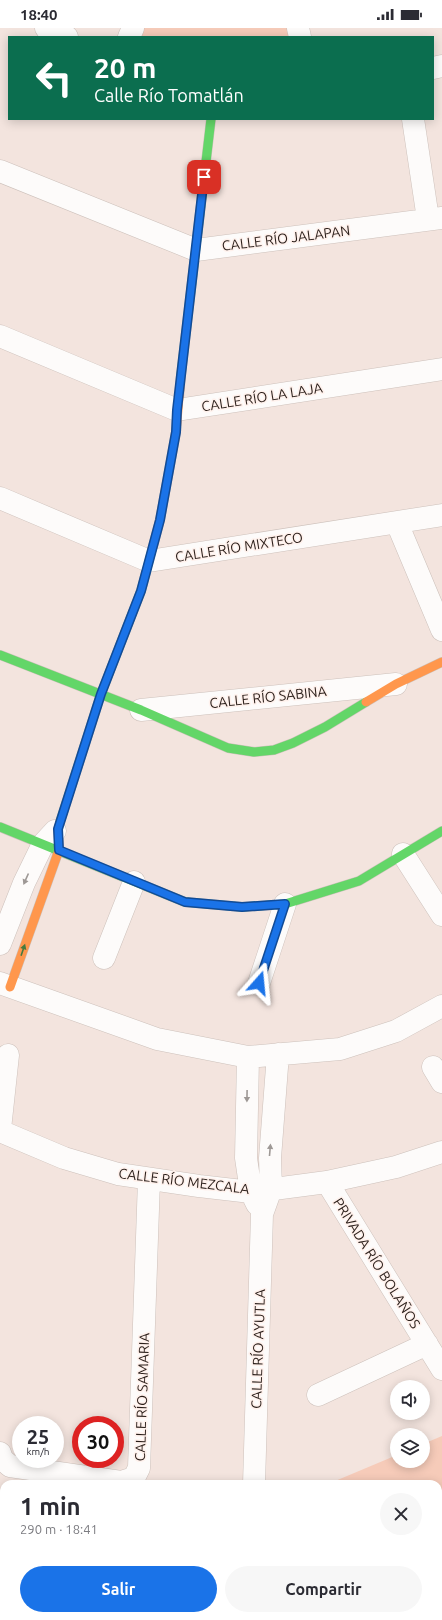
<!DOCTYPE html>
<html lang="es">
<head>
<meta charset="utf-8">
<style>
	body { margin:0; font-family:Ubuntu,sans-serif; background:#f7f7f7; color:#2b2b33; height:100vh; display:flex; flex-direction:column; font-size:15px; white-space:nowrap }
	* { box-sizing:border-box; margin:0 }
	p { font-size:13px; color:#7c7c81 }
	.icon { flex:none; width:22px; height:22px; fill:none; stroke:currentColor; stroke-width:2; stroke-linecap:round; stroke-linejoin:round }
	.map { position:relative; flex:1; overflow:hidden }
	.panel { position:absolute; left:0px; top:1452px; width:442px; height:140px; display:flex; flex-direction:column; background:#fff; border-radius:12px 12px 0 0; box-shadow:0 2px 10px #0003 }
	.panel>* { flex:none }
	.banner { position:absolute; left:8px; top:8px; width:426px; height:84px; border-radius:0px; box-shadow:0 2px 10px #0003; background:#0b6e4f; color:#fff; overflow:hidden }
	.controls { position:absolute; left:390px; top:1352px; display:grid; gap:8px }
	.controls a { display:grid; place-items:center; width:40px; height:40px; border-radius:50%; background:#fff; box-shadow:0 2px 10px #0003; font-size:20px }
	.speed { position:absolute; left:12px; top:1388px; display:flex; gap:8px; font-size:20px; font-weight:700; text-align:center }
	.speed>* { display:grid; place-content:center; width:52px; height:52px; border-radius:50%; background:#fff; box-shadow:0 2px 10px #0003; line-height:1 }
	.speed small { font-size:10px; font-weight:400 }
	.speed .limit { border:6px solid #d22; background:#fff; color:#111 }
	.pin { position:absolute; display:grid; place-items:center; width:34px; height:34px; color:#fff; margin:-17px; border-radius:8px; box-shadow:0 2px 6px #0006 }
	.me { position:absolute; width:44px; margin:-22px; rotate:18deg; stroke-linejoin:round; filter:drop-shadow(0 0 3px #0008) }
	.turn { display:flex; align-items:center; gap:14px; height:84px; padding:0 20px; font-size:18px }
	.turn .icon { width:52px; height:52px; stroke-width:2.5 }
	.turn b { display:block; font-size:28px; line-height:34px }
	.round { display:grid; place-items:center; flex:none; width:42px; height:42px; border-radius:21px; background:#f7f7f7 }
	.overview { display:flex; align-items:center; justify-content:space-between; height:68px; padding:0 20px }
	h1 { font-size:24px; font-weight:700; line-height:30px }
	.primary-button { display:flex; gap:8px; margin-top:auto; padding:8px 20px }
	.primary-button a { flex:1; height:46px; border-radius:24px; background:#1a73e8; color:#fff; font-size:16px; font-weight:700; line-height:46px; text-align:center }
	.primary-button a+a { background:#f7f7f7; color:#2b2b33 }
	.status { display:flex; justify-content:space-between; align-items:center; height:28px; padding:0 20px; background:#fff; direction:ltr }
	.status svg { height:11px; fill:currentColor }
	.map>svg:first-child { display:block }
</style>
</head>
<body>
<div class="status"><b>18:40</b><svg viewBox="0 0 49 12"><path d="M0 12V9h3v3zM5 12V6h3v6zM10 12V3h3v9zM15 12V0h3v12zM26 1h20v11H26zM47 4h2v5h-2z"/></svg></div>
<div class="map">
<svg width="442" height="1592" viewBox="0 0 442 1592">
	<rect width="100%" height="100%" fill="#f3e4de"/>
	<path fill="#f6cbb9" d="M133,0H298L300,9H129Z
		M442,1408V1517L438,1519V1456H328L397,1427V1433H423V1416Z"/>
	<g fill="none" stroke-linecap="round" stroke-linejoin="round">
		<path stroke="#e29e80" stroke-width="7" d="M438,1479L442,1477"/>
		<g stroke="#cdc1bb" stroke-width="23">
			<path id="street" d="M46,0L67,9
				M298,0L300,9
				M129,9L133,0
				M433,40L442,38
				M413,91L428,191
				M0,143L196,222L442,190
				M0,308L177,382L442,341
				M0,470L149,533L442,487
				M397,495L442,602
				M141,682L396,656
				M403,826L442,887
				M0,916L24,855L43,816L55,803
				M104,930L134,854
				M0,955L157,1011L248,1029L340,1021L396,1003L442,978
				M259,955L285,876
				M248,1029L246,1130L251,1164L257,1176
				M433,1039L442,1054
				M0,1101L8,1027
				M0,1103L64,1130L118,1146L199,1158L251,1164L327,1154L396,1139L442,1124
				M327,1154L442,1341
				M318,1367L427,1316
				M0,1425L2,1431L10,1438L121,1454L134,1450L139,1440L149,1152
				M254,1456L262,1186L271,1161L270,1130L278,1026
				M370,1588L371,1592
				M250,1592V1588"/>
		</g>
		<g stroke="#cdc1bb" stroke-width="10">
			<path id="fast" d="M181,347L211,91
				M0,627L141,682L228,720L254,724L274,722L293,715L325,699L366,674
				M60,794L101,666L141,563L152,522
				M0,799L185,874L242,879L285,876L359,853L442,803"/>
		</g>
		<g stroke="#cdc1bb" stroke-width="10">
			<path id="slow" d="M152,522L160,492L176,404L181,347
				M366,674L396,656L442,634
				M10,959L59,822L58,801L60,794"/>
		</g>
		<use href="#street" stroke="#fdfbfa" stroke-width="22"/>
		<use href="#fast" stroke="#63d668" stroke-width="9"/>
		<use href="#slow" stroke="#ff974d" stroke-width="9"/>
	</g>
	<defs><path id="oneway-solid" d="M-6-.8H1V-3.2L6.5 0L1 3.2V.8H-6Z"/></defs>
	<g fill="#9e9895">
		<use href="#oneway-solid" transform="translate(26 851) rotate(114)"/>
		<use href="#oneway-solid" transform="translate(247 1068) rotate(91)"/>
		<use href="#oneway-solid" transform="translate(270 1122) rotate(-85)"/>
	</g>
	<use fill="#467a40" href="#oneway-solid" transform="translate(23 922) rotate(-71)"/>
	<g fill="none" stroke-linecap="round" stroke-linejoin="round">
		<g stroke="#114b97" stroke-width="10">
			<path id="route" d="M204,149L177,382L176,404L160,492L141,563L101,666L58,801L59,822L185,874L242,879L285,876L259,955"/>
		</g>
		<use href="#route" stroke="#1a73e8" stroke-width="7"/>
	</g>
	<g text-anchor="middle" stroke-width="3" stroke-linejoin="round" paint-order="stroke">
		<g font-size="14" fill="#2a1e19" stroke="#fff1ec">
			<text transform="translate(286 210) rotate(-7)" y="5">CALLE RÍO JALAPAN</text>
			<text transform="translate(262 369) rotate(-9)" y="5">CALLE RÍO LA LAJA</text>
			<text transform="translate(239 519) rotate(-9)" y="5">CALLE RÍO MIXTECO</text>
			<text transform="translate(268 669) rotate(-6)" y="5">CALLE RÍO SABINA</text>
			<text transform="translate(184 1153) rotate(7)" y="5">CALLE RÍO MEZCALA</text>
			<text transform="translate(377 1235) rotate(58)" y="5">PRIVADA RÍO BOLAÑOS</text>
			<text transform="translate(258 1321) rotate(-88)" y="5">CALLE RÍO AYUTLA</text>
			<text transform="translate(142 1369) rotate(-88)" y="5">CALLE RÍO SAMARIA</text>
		</g>
	</g>
</svg>
<div class="controls">
<a><svg class="icon" aria-label="sound" viewBox="0 0 24 24"><path d="M4 9h4l5-4v14l-5-4H4zM17 9q2 3 0 6"/></svg></a>
<a><svg class="icon" aria-label="layers" viewBox="0 0 24 24"><path d="M12 4l9 5-9 5-9-5zM3 14l9 5 9-5"/></svg></a>
</div>
<div class="speed"><div>25<small>km/h</small></div><div class="limit">30</div></div>
<div class="pin" style="left:204px;top:149px;background:#d93025"><svg class="icon" aria-label="arrive" viewBox="0 0 24 24"><path d="M6 21V4h12l-3 4 3 4H6"/></svg></div>
<svg class="me" style="left:259px;top:955px" viewBox="-20 -20 40 40"><path d="M0-17L14 15 0 8-14 15z" fill="#1a73e8" stroke="#fff" stroke-width="4"/></svg>
<div class="banner">
<div class="turn"><svg class="icon" aria-label="left" viewBox="0 0 24 24"><path d="M17 20v-9H6M10 6l-5 5 5 5"/></svg><div><b>20 m</b>Calle Río Tomatlán</div></div>
</div>
<section class="panel">
<div class="overview"><div><h1>1 min</h1><p>290 m · 18:41</p></div><a class="round"><svg class="icon" aria-label="close" viewBox="0 0 24 24"><path d="M6 6l12 12M18 6L6 18"/></svg></a></div>
<div class="primary-button"><a>Salir</a><a>Compartir</a></div>
</section>
</div>
</body>
</html>
